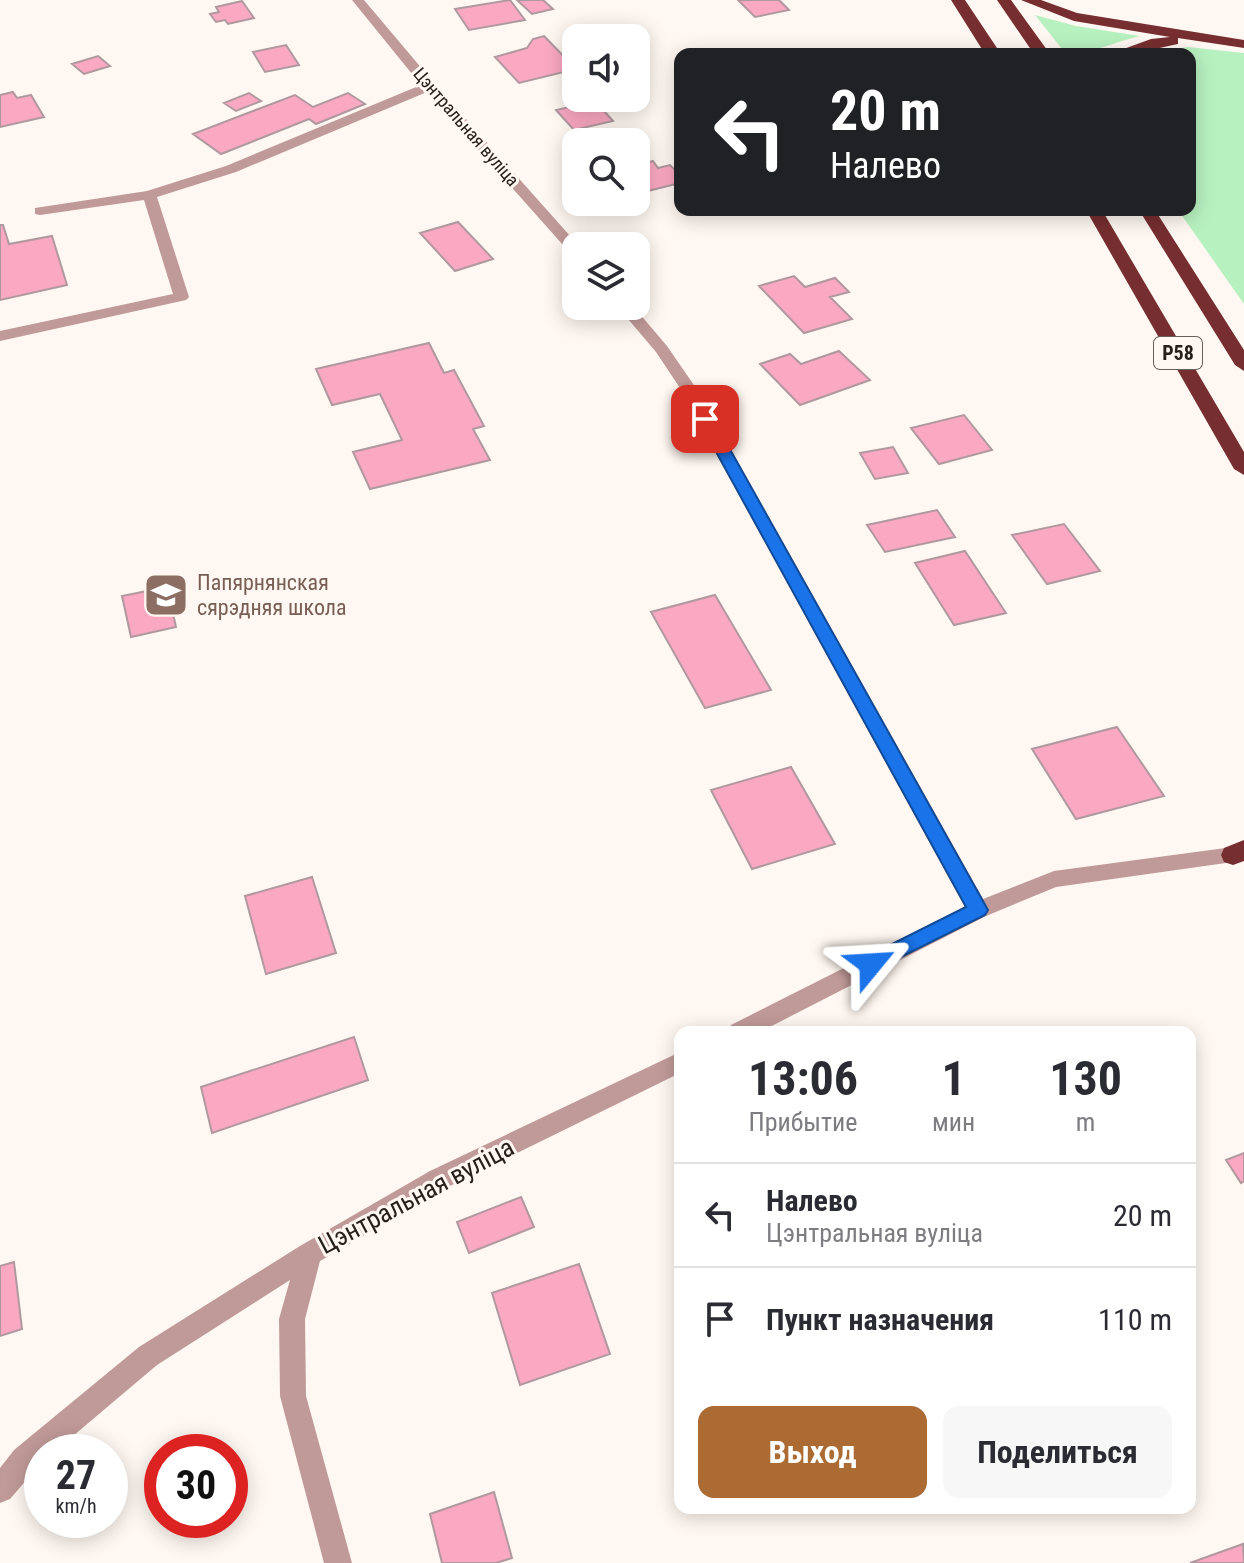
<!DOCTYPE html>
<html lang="ru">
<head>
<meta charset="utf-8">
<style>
	body { margin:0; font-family:"Roboto Condensed",sans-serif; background:#f7f7f7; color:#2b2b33; height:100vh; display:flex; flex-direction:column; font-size:30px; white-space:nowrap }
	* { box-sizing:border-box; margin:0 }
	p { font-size:26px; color:#7c7c81 }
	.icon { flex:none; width:44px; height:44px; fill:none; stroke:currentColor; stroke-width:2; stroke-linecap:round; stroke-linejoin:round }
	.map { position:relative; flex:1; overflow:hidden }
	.sheet { position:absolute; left:674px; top:1026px; width:522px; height:488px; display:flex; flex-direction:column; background:#fff; border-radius:16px; box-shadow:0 4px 20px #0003 }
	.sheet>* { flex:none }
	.top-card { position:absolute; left:674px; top:48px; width:522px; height:168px; border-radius:16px; box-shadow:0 4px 20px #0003; background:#202124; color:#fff; overflow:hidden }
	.controls { position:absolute; left:562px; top:24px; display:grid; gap:16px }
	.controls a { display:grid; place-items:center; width:88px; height:88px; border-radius:16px; background:#fff; box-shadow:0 4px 20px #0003; font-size:40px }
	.speed { position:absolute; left:24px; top:1434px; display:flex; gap:16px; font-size:40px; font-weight:700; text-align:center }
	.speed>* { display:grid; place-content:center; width:104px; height:104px; border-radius:50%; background:#fff; box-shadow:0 4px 20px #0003; line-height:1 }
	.speed small { font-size:20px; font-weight:400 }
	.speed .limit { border:12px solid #d22; background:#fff; color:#111 }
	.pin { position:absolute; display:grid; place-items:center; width:68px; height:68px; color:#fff; margin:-34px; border-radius:16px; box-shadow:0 4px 12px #0006 }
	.me { position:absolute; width:88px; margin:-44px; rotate:63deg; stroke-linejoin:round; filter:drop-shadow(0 0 6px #0008) }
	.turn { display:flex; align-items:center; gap:28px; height:168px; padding:0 24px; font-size:36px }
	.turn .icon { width:104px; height:104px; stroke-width:2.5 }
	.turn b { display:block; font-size:56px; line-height:68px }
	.eta { display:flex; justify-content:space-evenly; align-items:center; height:136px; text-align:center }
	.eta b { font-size:48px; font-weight:700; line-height:56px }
	.button { display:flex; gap:16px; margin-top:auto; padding:16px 24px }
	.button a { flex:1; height:92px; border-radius:16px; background:#ab6b33; color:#fff; font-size:32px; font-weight:700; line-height:92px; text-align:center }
	.button a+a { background:#f7f7f7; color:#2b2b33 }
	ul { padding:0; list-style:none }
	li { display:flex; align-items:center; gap:24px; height:104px; padding:0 24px; border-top:2px solid #e1e1e2 }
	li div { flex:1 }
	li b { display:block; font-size:30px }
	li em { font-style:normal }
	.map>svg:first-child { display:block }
</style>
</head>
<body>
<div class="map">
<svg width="1244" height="1563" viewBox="0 0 1244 1563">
	<rect width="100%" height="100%" fill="#fff7f1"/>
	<path fill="#b8f1c0" d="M1035,15L1076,26L1140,36C1114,42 1092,54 1066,54Z
		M1188,47L1244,53V304L1178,210H1190V54H1139Z"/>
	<path fill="#fba9c3" stroke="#b0989f" stroke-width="2" d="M510,0L525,20L469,30L455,9Z
		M517,0H543L553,9L532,14Z
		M738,0H779L789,10L755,17Z
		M242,1L254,18L228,24L225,20L216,22L210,14L219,12L216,7Z
		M544,36L576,69L519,83L495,57L527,48L533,39Z
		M286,45L299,65L265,72L253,52Z
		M98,56L110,66L84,74L72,64Z
		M13,92L17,98L31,95L44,117L0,127V95Z
		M249,93L261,101L236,111L224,103Z
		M348,93L365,104L316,124L309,119L221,154L193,134L295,95L313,107Z
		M595,101L613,121L574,130L556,110Z
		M653,161L658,168L670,165L680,175V183L636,194V166Z
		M458,222L493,259L455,271L420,233Z
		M0,225H3L9,244L52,236L67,285L0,300Z
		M794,276L805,287L835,278L849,292L830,297L852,319L804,333L759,286Z
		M429,343L444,373L454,370L484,426L473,429L490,460L370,489L353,452L402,440L380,394L332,405L316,369Z
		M839,351L870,380L800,405L760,364L790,354L801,364Z
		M964,415L992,450L939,464L911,428Z
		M893,447L908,473L875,479L860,453Z
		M937,510L955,537L885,552L867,525Z
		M1064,524L1100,571L1047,584L1012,535Z
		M965,551L1006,613L954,625L915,563Z
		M167,587L176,627L131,637L122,596Z
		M715,595L771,690L705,708L651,612Z
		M1117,727L1164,796L1076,819L1032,749Z
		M791,767L835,844L752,869L711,790Z
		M312,877L336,953L266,974L245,896Z
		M354,1037L368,1080L212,1133L201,1087Z
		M1244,1153V1181L1241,1183L1226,1160Z
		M521,1197L534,1227L469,1253L457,1222Z
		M14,1262L22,1329L0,1336V1266Z
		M579,1264L610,1354L520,1385L492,1293Z
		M494,1492L512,1558L496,1563H442L430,1514Z
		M1243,1544L1244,1563H1190Z"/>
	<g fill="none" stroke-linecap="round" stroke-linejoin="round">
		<path fill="#c09a98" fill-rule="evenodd" d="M352,0H364L434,83L579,246H576V255L571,254L427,92L236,172L157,197L189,297L186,300L0,341V331L173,294L144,200L40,215L35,214V208L147,191L226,166L421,85Z
			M617,306H633L667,346L698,391L983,899L1054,871L1233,847L1240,849L1243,855L1240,861L1056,887L986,916L760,1032H728L731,1025L965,907L682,391L656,352Z
			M680,1052V1073L448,1187L320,1261L305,1319L306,1396L352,1563H324L280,1396L279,1319L290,1280L157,1365L54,1452H42V1462L10,1499L0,1503V1468L14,1450L139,1347L300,1246L430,1171Z"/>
		<path fill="#762e30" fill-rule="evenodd" d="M951,0H965L1001,54H985Z
			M997,0H1011L1050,54H1034Z
			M1021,0H1041L1077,13L1244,40V48L1178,38V44L1173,45L1133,54H1110L1151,39L1170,37L1074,21Z
			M1086,210H1102L1244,452V475L1234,469Z
			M1139,210H1155L1244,350V371L1235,365Z
			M1244,840V861L1233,865L1224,862L1221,855L1224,848Z"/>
	</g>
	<path fill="#1a73e8" stroke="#114b97" stroke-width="2" d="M700,415L713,419L988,910L985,915L871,972L861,964L864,958L966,907L698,419Z"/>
	<defs>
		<g id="school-square" transform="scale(2.3)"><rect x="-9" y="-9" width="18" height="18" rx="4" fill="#8d6e63" stroke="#fff7f1"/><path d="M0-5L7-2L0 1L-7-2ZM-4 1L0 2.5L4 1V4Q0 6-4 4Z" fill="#fff"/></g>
	</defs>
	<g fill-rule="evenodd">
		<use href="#school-square" x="166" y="595"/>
	</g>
	<g text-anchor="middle" stroke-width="6" stroke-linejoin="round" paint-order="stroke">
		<g font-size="18" fill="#26201a" stroke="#fff7f1">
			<text transform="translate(466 127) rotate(49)" y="6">Цэнтральная вуліца</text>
		</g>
		<rect fill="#fff7f1" stroke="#67605a" stroke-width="2" x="1154" y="337" width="48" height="32" rx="6"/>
		<g font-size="20" font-weight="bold" fill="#26201a">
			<text x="1178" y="360">Р58</text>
		</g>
		<g font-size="22" fill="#785e54" stroke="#fff7f1" text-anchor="start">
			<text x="197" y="590">Папярнянская<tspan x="197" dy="25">сярэдняя школа</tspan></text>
		</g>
		<g font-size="26" fill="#26201a" stroke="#fff7f1">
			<text transform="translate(416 1196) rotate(-28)" y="9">Цэнтральная вуліца</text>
		</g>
	</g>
</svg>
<div class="controls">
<a><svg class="icon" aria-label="sound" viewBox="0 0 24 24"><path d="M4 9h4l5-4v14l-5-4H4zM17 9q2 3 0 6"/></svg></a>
<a><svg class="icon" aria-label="search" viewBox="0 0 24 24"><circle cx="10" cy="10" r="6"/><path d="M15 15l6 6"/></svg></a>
<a><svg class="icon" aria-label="layers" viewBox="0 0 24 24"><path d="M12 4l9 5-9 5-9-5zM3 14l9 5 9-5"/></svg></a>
</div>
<div class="speed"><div>27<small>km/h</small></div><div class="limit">30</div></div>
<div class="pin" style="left:705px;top:419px;background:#d93025"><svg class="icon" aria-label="arrive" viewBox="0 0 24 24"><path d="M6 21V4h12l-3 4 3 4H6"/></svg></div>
<svg class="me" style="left:871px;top:964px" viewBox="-20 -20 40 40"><path d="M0-17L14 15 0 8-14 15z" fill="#1a73e8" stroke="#fff" stroke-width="4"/></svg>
<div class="top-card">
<div class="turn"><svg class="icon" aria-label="left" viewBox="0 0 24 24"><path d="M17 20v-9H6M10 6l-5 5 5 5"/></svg><div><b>20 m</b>Налево</div></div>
</div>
<section class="sheet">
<div class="eta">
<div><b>13:06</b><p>Прибытие</p></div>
<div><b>1</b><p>мин</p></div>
<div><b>130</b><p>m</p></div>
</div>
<ul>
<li><svg class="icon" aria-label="left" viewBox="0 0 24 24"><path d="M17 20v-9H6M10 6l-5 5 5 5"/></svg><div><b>Налево</b><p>Цэнтральная вуліца</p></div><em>20 m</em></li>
<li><svg class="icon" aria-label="arrive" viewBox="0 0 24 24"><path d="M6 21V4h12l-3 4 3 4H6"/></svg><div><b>Пункт назначения</b></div><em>110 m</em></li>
</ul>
<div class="button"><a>Выход</a><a>Поделиться</a></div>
</section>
</div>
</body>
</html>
